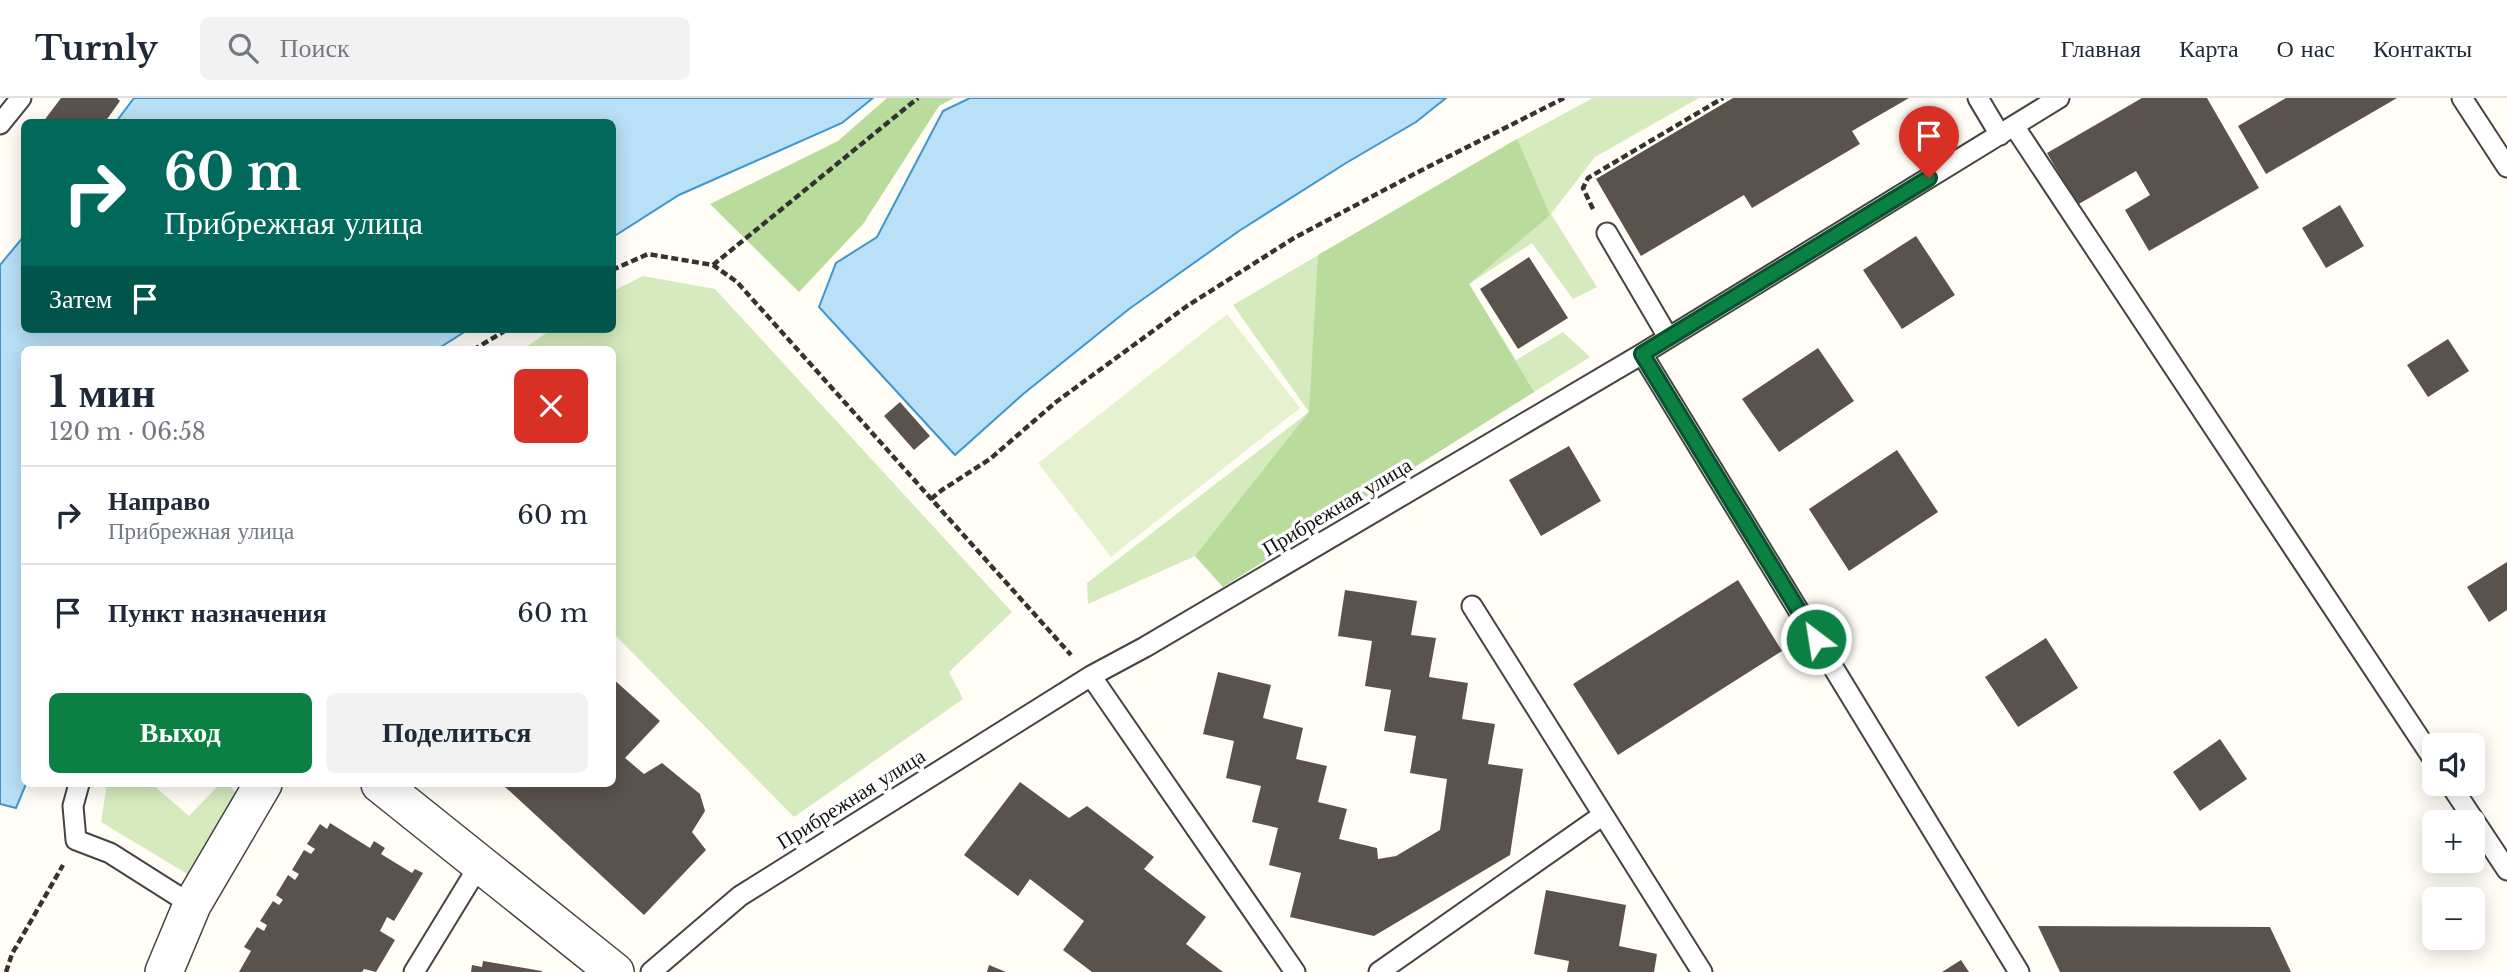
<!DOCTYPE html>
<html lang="ru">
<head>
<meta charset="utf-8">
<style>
	body { margin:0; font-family:"Libre Baskerville",serif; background:#f2f2f3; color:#1f2937; height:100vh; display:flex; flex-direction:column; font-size:26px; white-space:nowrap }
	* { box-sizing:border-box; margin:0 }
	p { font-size:23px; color:#747a83 }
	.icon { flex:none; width:38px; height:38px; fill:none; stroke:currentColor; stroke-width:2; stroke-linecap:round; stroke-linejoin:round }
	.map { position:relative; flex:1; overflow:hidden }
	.details { position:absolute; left:21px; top:248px; width:595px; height:441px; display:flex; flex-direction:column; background:#fff; border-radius:10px; box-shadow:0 4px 18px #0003 }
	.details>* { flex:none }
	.top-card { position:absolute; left:21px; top:21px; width:595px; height:214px; border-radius:10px; box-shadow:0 4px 18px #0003; background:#00695c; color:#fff; overflow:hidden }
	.controls { position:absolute; left:2422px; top:635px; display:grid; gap:14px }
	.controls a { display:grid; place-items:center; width:63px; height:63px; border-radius:10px; background:#fff; box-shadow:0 4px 18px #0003; font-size:35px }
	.pin { position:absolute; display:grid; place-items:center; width:60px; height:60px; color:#fff; margin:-72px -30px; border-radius:50% 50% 50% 0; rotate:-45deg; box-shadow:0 0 7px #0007 }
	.pin .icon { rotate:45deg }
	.me { position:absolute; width:77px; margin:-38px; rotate:329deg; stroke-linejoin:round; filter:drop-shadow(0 0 5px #0008) }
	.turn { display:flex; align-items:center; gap:24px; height:147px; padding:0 28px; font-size:32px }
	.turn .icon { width:91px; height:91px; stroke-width:2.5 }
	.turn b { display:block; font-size:49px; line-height:60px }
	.then { display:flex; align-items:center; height:66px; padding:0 28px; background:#0003; gap:14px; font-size:26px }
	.round { display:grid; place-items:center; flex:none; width:74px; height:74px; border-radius:10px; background:#f2f2f3 }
	.head { display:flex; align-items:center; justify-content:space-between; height:119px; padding:0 28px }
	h1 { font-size:42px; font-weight:700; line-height:52px }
	.primary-button { display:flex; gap:14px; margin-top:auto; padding:14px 28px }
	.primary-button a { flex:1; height:80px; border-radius:10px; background:#0b8043; color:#fff; font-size:28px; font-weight:700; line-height:80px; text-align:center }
	.primary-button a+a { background:#f2f2f3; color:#1f2937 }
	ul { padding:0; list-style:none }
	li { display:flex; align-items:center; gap:21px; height:98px; padding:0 28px; border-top:2px solid #e0e1e3 }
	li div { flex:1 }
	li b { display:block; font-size:26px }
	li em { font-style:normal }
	header { display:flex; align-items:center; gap:42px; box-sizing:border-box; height:98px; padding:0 35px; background:#fff; border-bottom:2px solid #e0e1e3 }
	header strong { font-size:33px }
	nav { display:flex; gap:38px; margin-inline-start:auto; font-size:24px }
	.search { width:490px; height:63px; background:#f2f2f3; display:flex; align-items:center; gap:18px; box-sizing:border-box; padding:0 24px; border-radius:10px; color:#747a83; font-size:26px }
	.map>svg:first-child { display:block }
</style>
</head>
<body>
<header>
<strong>Turnly</strong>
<div class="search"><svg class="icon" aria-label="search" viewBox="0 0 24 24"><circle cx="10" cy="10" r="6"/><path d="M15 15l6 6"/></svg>Поиск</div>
<nav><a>Главная</a><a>Карта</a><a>О нас</a><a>Контакты</a></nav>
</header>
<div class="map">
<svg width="2507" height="874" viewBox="0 0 2507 874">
	<rect width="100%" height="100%" fill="#fffdf5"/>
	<path fill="#d5ebbd" d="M1593,0H1699L1595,59L1551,116L1597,189L1573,201L1532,145L1469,186L1516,262L1563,234L1590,259L1223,489L1195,458L1088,506L1087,485L1309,314L1233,207L1517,41Z
		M643,178L715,191L1012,514L949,574L963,601L794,719L613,535L612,252H522L552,231H612L613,193Z
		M107,686H152L189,718L220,686H228L243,702L194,780L101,724Z"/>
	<path fill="#b9dc9c" d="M887,0H954L939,8L863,126L799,194L710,106L838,43Z
		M1517,41L1550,117L1469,186L1534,294L1223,489L1195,458L1309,314L1318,157Z"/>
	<path fill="#e6f2cf" d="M1227,216L1300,310L1111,459L1038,365Z"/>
	<path fill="#b9e0f7" stroke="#3f96cf" stroke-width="2" d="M134,0H873L842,25L679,97L613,139L612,24H116Z
		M970,0H1446L1416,24L1346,65L1239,133L1129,211L1022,297L955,357L819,209L836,165L877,139L943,13Z
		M24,138V231H469L436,252H24L26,686L16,710L0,706V167Z"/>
	<path fill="#5a524d" d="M61,0H117L120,3L105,24H43Z
		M1733,0H1909L1852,33L1860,46L1752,110L1744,97L1641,158L1596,81Z
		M2142,0H2207L2259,90L2149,153L2125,112L2150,97L2136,73L2077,107L2047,55Z
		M2286,0H2397L2266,76L2238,28Z
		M2340,107L2364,148L2326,170L2302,130Z
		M1916,138L1955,197L1902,231L1863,172Z
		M1529,159L1568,220L1518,251L1480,191Z
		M2448,241L2469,273L2428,299L2407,267Z
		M1818,250L1854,303L1779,354L1742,301Z
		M900,304L930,338L914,352L884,318Z
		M1569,348L1601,403L1541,438L1509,382Z
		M1897,352L1938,414L1849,473L1809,411Z
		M2507,464V512L2489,524L2467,489Z
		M1738,482L1782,553L1618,657L1573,586Z
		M1345,492L1417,503L1411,537L1436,540L1429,579L1468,585L1462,621L1495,626L1488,666L1523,671L1510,757L1374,838L1290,819L1301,775L1269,767L1278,730L1252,724L1261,688L1226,680L1234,643L1203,636L1218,574L1271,587L1263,620L1303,630L1296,661L1327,668L1318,704L1347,711L1339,741L1377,750L1378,761L1396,758L1440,732L1447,681L1410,675L1416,638L1384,633L1391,592L1365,588L1372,543L1338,538Z
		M2046,540L2078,590L2018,629L1985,579Z
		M612,580L660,623L625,660L644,676L662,665L700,696L705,713L692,734L706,752L644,817L502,686H612Z
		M2220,641L2247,681L2200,713L2173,674Z
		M1020,684L1069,720L1087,708L1154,759L1144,771L1206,819L1186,846L1223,874H1092L1063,852L1084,823L1030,781L1018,798L964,757Z
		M330,725L370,750L374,743L385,750L381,756L412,775L415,771L423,775L394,823L387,819L380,833L395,842L376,874L364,871L362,874H239L251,853L244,849L257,829L264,833L267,827L260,823L273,803L279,807L283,802L276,797L288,777L295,782L299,776L292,772L304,752L311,756L315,751L307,746L320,726L327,731Z
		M1546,792L1626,807L1619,848L1657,856L1654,874H1567L1569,863L1534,856Z
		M2038,828L2270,829L2291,874H2060Z
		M1961,862L1969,874H1942Z
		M483,863L542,873V874H471L472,867L482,869Z
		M989,867L1006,874H987Z"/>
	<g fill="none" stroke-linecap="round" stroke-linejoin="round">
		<g stroke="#444" stroke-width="23">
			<path id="lane" d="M1978,0L2000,37
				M2462,0L2507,69
				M0,26L21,0
				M2014,28L2434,662
				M1607,135L1668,239
				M1642,256L2019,874
				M1472,508L1702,874
				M1091,578L1295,874
				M79,686L73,708L76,742L110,755L192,807
				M2450,686L2507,772
				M414,874L480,766
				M651,874L740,798L1091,578L1145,549L1642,256L2059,0
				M1379,874L1603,717"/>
		</g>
		<g stroke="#444" stroke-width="40">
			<path id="street" d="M380,686L615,874
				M164,874L192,807L263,686"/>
		</g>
		<path stroke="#333" stroke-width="4.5" stroke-dasharray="7 3.5" stroke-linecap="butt" d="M1593,111L1583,90L1588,80L1723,0
			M713,167L918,0
			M612,172L648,156L713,167L737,184L1071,557
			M473,252L508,231
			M931,401L942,392L990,361L1056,304L1187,208L1294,140L1420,73L1564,0
			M6,874L12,856L63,767"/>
		<use href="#lane" stroke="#fff" stroke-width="19"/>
		<use href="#street" stroke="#fff" stroke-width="37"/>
	</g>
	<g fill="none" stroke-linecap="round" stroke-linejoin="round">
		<g stroke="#07532c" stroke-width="18">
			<path id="route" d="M1816,541L1642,256L1929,80"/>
		</g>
		<use href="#route" stroke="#0b8043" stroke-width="12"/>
	</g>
	<g text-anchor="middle" stroke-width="7" stroke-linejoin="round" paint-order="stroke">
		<g font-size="21" fill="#111" stroke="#fff">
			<text transform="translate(1337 409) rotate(-31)" y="7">Прибрежная улица</text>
			<text transform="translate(851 701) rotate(-32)" y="7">Прибрежная улица</text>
		</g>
	</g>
</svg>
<div class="controls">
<a><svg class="icon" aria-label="sound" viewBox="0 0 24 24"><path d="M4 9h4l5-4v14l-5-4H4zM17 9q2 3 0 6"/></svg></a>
<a>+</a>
<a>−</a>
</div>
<div class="pin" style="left:1929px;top:80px;background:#d93025"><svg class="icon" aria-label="arrive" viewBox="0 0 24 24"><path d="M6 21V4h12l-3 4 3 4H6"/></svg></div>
<svg class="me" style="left:1816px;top:541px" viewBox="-20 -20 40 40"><circle r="17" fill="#0b8043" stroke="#fff" stroke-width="3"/><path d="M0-11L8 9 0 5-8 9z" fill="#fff"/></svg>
<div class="top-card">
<div class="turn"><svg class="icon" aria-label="right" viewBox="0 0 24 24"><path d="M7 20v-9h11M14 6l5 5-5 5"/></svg><div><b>60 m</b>Прибрежная улица</div></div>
<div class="then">Затем<svg class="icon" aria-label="arrive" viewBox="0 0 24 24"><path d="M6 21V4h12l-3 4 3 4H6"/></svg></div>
</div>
<section class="details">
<div class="head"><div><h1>1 мин</h1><p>120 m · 06:58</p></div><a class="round" style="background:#d93025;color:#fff"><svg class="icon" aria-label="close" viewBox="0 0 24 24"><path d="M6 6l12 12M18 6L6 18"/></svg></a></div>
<ul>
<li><svg class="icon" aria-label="right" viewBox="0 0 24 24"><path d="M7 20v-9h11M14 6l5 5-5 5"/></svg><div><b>Направо</b><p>Прибрежная улица</p></div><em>60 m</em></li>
<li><svg class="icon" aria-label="arrive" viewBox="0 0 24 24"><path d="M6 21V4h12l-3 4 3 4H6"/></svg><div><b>Пункт назначения</b></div><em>60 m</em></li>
</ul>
<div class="primary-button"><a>Выход</a><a>Поделиться</a></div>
</section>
</div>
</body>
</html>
